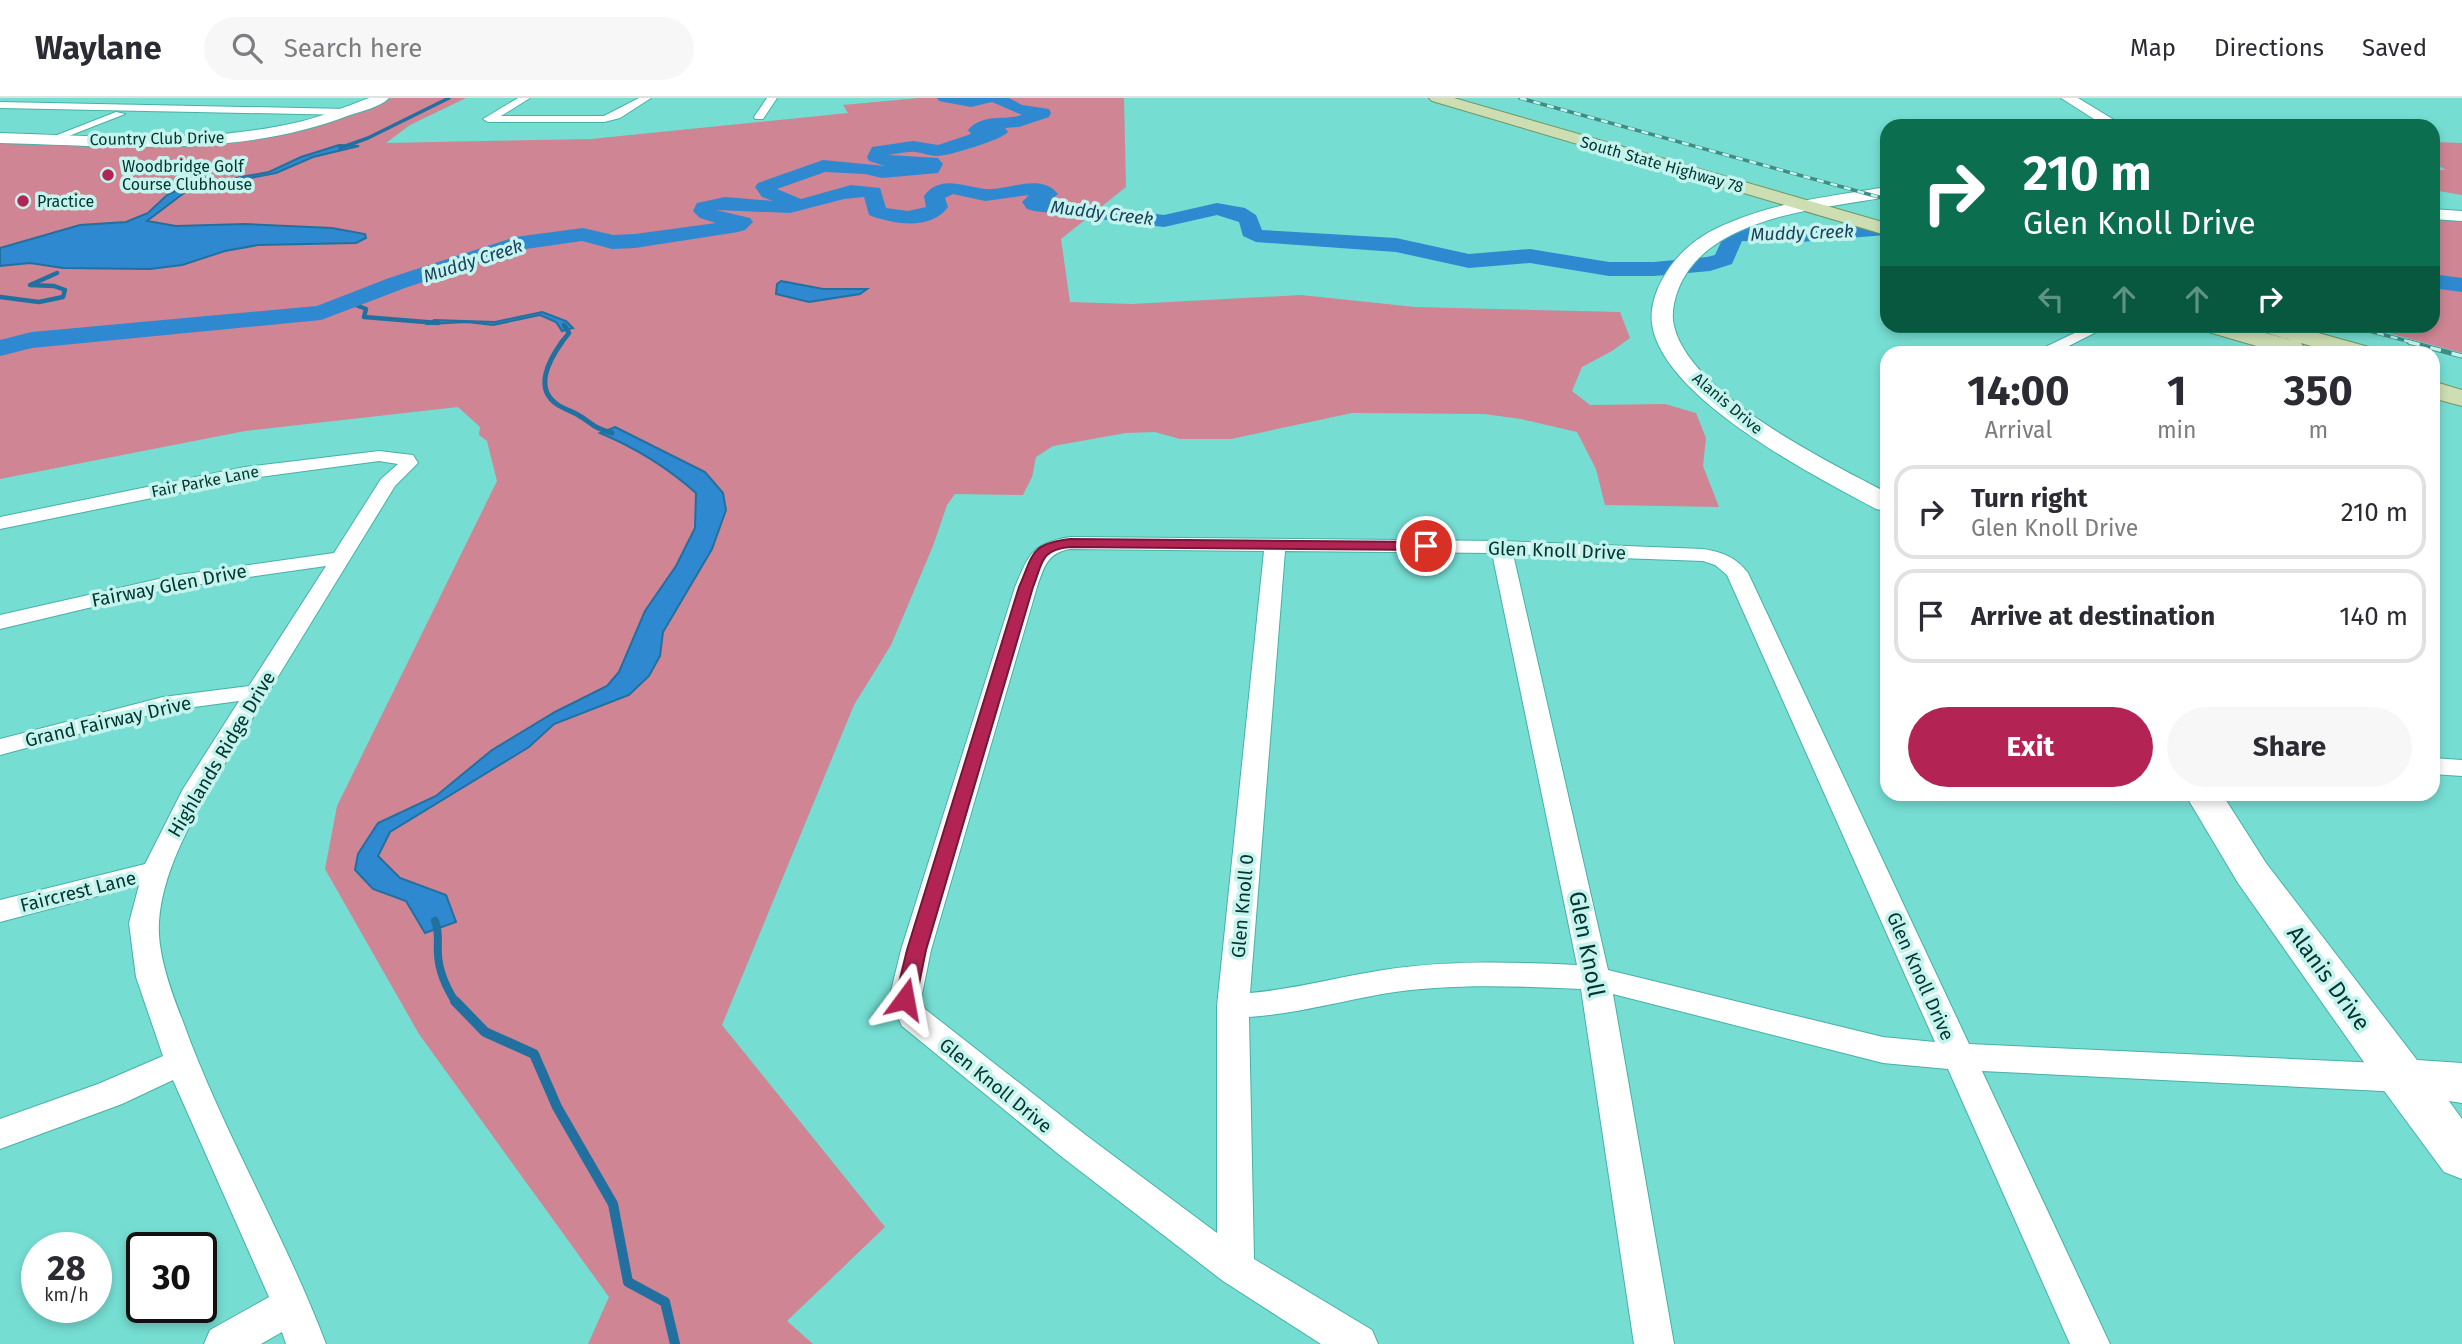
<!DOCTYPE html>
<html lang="en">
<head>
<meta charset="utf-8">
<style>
	body { margin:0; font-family:"Fira Sans",sans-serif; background:#f7f7f7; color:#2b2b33; height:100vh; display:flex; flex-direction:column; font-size:26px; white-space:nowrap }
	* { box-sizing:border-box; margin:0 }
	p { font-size:23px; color:#7c7c81 }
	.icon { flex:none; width:38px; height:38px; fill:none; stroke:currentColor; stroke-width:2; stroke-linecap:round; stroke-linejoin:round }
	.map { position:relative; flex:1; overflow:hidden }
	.drawer { position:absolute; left:1880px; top:248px; width:560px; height:455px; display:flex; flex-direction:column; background:#fff; border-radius:21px; box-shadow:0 4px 10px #0003 }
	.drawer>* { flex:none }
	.hud { position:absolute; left:1880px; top:21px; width:560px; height:214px; border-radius:21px; box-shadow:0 4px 10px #0003; background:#0b6e4f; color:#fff; overflow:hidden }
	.speed { position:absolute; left:21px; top:1134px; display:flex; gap:14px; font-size:35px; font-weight:700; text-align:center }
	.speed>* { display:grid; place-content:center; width:91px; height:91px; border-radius:50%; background:#fff; box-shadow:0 4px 10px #0003; line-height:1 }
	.speed small { font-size:18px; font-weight:400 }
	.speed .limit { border:4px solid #111; border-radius:10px; background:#fff; color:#111 }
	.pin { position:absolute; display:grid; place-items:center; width:60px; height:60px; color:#fff; margin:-30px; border:4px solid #fff; border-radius:50%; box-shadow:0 2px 7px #0007 }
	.me { position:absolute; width:77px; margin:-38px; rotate:13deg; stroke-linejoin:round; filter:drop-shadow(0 0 5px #0008) }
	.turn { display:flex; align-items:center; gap:24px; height:147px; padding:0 28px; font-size:32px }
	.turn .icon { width:91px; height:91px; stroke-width:2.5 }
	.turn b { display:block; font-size:49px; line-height:60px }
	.lanes { display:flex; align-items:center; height:66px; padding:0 28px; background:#0003; justify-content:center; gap:35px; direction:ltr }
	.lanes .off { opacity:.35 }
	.eta { display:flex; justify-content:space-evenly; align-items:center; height:119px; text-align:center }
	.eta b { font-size:42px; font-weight:700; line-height:49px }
	.primary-button { display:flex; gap:14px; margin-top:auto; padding:14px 28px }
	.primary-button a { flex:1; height:80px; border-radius:42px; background:#b32455; color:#fff; font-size:28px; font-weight:700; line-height:80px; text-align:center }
	.primary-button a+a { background:#f7f7f7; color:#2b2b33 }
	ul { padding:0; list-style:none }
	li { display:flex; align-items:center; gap:21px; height:94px; margin:0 14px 10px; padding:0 14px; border:4px solid #e1e1e2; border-radius:21px }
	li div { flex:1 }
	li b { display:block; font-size:26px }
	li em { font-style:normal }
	header { display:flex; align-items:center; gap:42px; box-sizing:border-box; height:98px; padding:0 35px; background:#fff; border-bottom:2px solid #e1e1e2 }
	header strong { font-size:33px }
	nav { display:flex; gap:38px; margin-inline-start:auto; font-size:24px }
	.search { width:490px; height:63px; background:#f7f7f7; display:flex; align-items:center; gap:18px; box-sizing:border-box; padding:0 24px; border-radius:38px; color:#7c7c81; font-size:26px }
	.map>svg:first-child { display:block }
</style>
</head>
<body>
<header>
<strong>Waylane</strong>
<div class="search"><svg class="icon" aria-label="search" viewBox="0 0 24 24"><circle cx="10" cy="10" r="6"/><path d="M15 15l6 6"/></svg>Search here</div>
<nav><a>Map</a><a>Directions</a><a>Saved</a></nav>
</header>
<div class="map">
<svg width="2462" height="1246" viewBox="0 0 2462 1246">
	<rect width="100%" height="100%" fill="#75ddd2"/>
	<path fill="#cf8594" d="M392,0H466L410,27L386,45L591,41L848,15L843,7L919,0H1124L1126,89L1061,141L1070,204L1132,206L1301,197L1415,209L1620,214L1630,240L1612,253L1582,269L1572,293L1590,307L1665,306L1696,315L1706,340L1703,368L1719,409L1605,407L1596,371L1577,334L1521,321L1484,316L1352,315L1231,341H1180L1155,334L1126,335L1053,348L1036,359L1032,379L1023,397L955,396L947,407L933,448L891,547L854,607L722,927L885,1129L787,1223L813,1246H588L609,1199L419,936L325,771L337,708L497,383L487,343L479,337L480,329L458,309L245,333L0,381V42L225,43Z
		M2433,44L2462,45V97L2433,92V72H2446L2433,65Z
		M2433,119L2462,120V255L2363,228H2432Z"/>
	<path fill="#2e89d0" stroke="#2170a0" stroke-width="2" d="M339,47L359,48L313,59L276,75L188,92L147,123L176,128L245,126L332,130L365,136L366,140L356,145L258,147L225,153L182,167L150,171L63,170L30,165L0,168V150L80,127L126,124L148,115L167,97L182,90L269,74L301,59Z
		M948,88H962L988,94L981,100C967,94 954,87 940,99L943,109L934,119L924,118L934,108L929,98L933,94Z
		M781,183L823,191H867L860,196L809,204L776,196L777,186Z
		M542,214L566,223L573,230L562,233L556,224L540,217L493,227L467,224L428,226L434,222L495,224Z
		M99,232C80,246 28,244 0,254V248C32,237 65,235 99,232Z
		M615,329L705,374L723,395L726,412L712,451L663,534L660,558L649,578L629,597L554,626L529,649L390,734L378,758L400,780L446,797L456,824L425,835L406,803L373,791L355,772L358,756L378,725L436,698L492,652L555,614L607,588L619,574L645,513L676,468L695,430L696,395C667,369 636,350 600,335Z"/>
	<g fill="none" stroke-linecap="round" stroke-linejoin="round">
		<path stroke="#2170a0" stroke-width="3.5" d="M340,50L368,40L449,0"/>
		<path stroke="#2170a0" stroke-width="4.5" d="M0,199L39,204L63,199L65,192L54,188L30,187L57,175
			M351,205L366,211L364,219L438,225
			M561,245L569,235L564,227"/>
		<path stroke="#2170a0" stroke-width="5" d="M562,244C549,262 533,291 558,307C564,311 572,313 578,317C594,326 591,329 612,335"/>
		<path stroke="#2170a0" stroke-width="8" d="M435,823C440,835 437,845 438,857C439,874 447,891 456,905"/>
		<path stroke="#2170a0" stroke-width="10" d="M455,903L485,934L534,956L557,1009L613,1106L628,1184L665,1204L675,1246"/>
		<path fill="#2e89d0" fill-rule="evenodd" d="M937,0H1009L1022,7L1049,11L1051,15L1049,19L1019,29L1005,30L1008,34C1002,42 948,58 937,58C930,58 923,55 916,54C907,53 897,56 888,57L938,60L943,66L938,75L882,80L865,76L825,74L777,91L801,101L851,87L880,90L886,110L908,113L926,109L924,98C941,76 963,89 985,91C1007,93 1041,74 1058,96L1050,103L1164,117L1217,105L1245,110L1256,117L1262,132L1396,140L1469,156L1530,151L1609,164H1654L1707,159L1715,157L1726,133L1751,130L1788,133L1886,125V137L1788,145L1742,143L1732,166L1710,173L1654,178H1609L1530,165L1469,170L1396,154L1256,144L1243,138L1239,124L1217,117L1164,129L1034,113L1027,111L1022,104L1029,97L985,103L953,96L945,100L948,109C931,133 892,126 869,117L864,99L844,101L790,115L716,112L750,120L753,124L745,132L738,134L635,150L612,151L582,143L519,152L405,190L321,222L32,250L0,258V242L32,234L317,208L389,180L515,139L583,130L613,137L635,136L716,125L700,120L693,113L697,105L725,99L773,103L762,99L755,89L758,85L823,62L885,68L869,63L867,59L872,49L913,43L938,47L971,36L968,32C983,15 1002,23 1022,17L992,4L971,9L939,3Z
			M2432,176L2462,180V194L2432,190Z"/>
		<g stroke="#46b1a7" stroke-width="2">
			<path id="street" d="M518,0H530L501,18H604L639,0H651L620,20L604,24H488L483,21Z
				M767,0H777L763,21H755L754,19Z
				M0,4L348,11L353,14L348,17L0,10Z
				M116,14L125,16L56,43L47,41Z
				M2089,228H2108L2053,256H2031Z
				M379,353L413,357L418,365L395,388L209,691C187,732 162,777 159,824C157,855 171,893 182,921C222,1033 284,1135 326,1246H286L282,1234L261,1246H204L210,1232L269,1199L173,982L122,1006L0,1051V1021L98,986L163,958L136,879L129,825L139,787L0,824V802L145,766L183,691L239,603L164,613L0,657V641L163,599L249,588L326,468L172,490L0,531V517L172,478L334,455L381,381L398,366L379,363L245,381L0,431V419L245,369Z
				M1070,439L1501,443L1703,451C1722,454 1736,459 1748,475L1969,946L2402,966L2414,970L2418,980L2414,990L2402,994L1982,973L2110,1246H2070L1948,971L1883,965L1613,896L1674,1246H1634L1581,891C1515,888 1447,885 1382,896C1337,904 1295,916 1249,919L1254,1161L1372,1232L1378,1246H1321L1223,1183L1062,1059L902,928L889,901L901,852L1015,489C1029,456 1032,445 1070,439ZM1070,451L1264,453L1217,908V1135L1087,1038L925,911L921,901L931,852L1037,489C1044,469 1047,455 1070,451ZM1285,453L1492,455L1577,867C1513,864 1447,862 1383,872C1338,879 1295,891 1250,895ZM1513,456L1703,463L1715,467L1727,477L1935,944L1883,939L1608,872Z
				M2432,660L2462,662V678L2432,676Z"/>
		</g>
		<g stroke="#46b1a7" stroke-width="2">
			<path id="secondary" d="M369,0H389C380,9 362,13 350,17C240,60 115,48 0,45V35C100,38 205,47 303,23C326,17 347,8 369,0Z
				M2061,0H2078L2124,28H2105Z
				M1886,89V99C1838,108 1787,112 1742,132C1714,144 1689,163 1678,192C1674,203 1671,216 1674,228C1690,296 1828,364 1886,394V413L1876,411C1815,378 1663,301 1652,226C1650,211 1655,194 1663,180C1678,153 1702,135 1731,124C1780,103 1834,98 1886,89Z
				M2432,111L2462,113V123L2432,121Z
				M2185,696H2222L2266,765L2417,962L2462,965V1005L2449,1003L2462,1021V1081L2444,1074L2385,994L2238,785Z"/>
		</g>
		<g stroke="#709464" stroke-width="2">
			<path id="primary" d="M1429,0H1454L1886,125V137L1432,3Z
				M2201,228H2238L2292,242L2260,233L2256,228H2293L2376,251L2379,256H2338L2301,245L2304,250L2301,255L2284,256L2205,233Z
				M2432,283L2462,292V308L2432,300Z"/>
		</g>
		<use href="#street" fill="#fff" fill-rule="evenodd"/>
		<use href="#secondary" fill="#fff" fill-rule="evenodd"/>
		<use href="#primary" fill="#cddeb3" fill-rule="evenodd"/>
		<g stroke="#3f8c85" stroke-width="3.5">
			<path id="rail-far1" d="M1520,0L1886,101
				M2350,228L2415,245"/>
		</g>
		<g stroke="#3f8c85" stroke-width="5">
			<path id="rail" d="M2409,244L2462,258"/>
		</g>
		<use href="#rail-far1" stroke="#c4f4ed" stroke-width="2.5" stroke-dasharray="7" stroke-linecap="butt"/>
		<use href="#rail" stroke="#c4f4ed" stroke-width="3.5" stroke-dasharray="11" stroke-linecap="butt"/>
	</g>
	<path fill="#b32455" stroke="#741737" stroke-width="2" d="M1070,441L1426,444L1433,448L1426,452L1070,449C1040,452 1043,464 1033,489L926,852L916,901L913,906L905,909L898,906L895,901L907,852L1019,489C1034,455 1030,446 1070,441Z"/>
	<g fill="#b32455" stroke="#c4f4ed" stroke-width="2.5">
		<circle cx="108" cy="77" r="7"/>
		<circle cx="23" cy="103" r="7"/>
	</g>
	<g text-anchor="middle" stroke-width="7" stroke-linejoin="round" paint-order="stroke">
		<g font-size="16" fill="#033430" stroke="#c4f4ed">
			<text transform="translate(157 40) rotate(-1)" y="6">Country Club Drive</text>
			<text transform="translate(1662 66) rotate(16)" y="6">South State Highway 78</text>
			<text transform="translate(1728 305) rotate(40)" y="6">Alanis Drive</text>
			<text transform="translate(205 383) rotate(-11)" y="6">Fair Parke Lane</text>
		</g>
		<g font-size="16" fill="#033430" stroke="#c4f4ed" text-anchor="start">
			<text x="122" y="74">Woodbridge Golf<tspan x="122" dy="18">Course Clubhouse</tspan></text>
			<text x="37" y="109">Practice</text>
		</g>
		<g font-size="18" font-style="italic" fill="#1c405e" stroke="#c4f4ed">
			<text transform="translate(1102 115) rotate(7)" y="6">Muddy Creek</text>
			<text transform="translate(1802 135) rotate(-2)" y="6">Muddy Creek</text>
			<text transform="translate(473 163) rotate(-18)" y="6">Muddy Creek</text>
		</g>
		<g font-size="19" fill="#033430" stroke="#c4f4ed">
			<text transform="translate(1557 452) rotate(2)" y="7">Glen Knoll Drive</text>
			<text transform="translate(169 487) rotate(-11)" y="7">Fairway Glen Drive</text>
			<text transform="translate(108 623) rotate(-13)" y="7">Grand Fairway Drive</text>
			<text transform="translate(221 656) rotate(-59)" y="7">Highlands Ridge Drive</text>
			<text transform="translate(78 793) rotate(-14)" y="7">Faircrest Lane</text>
			<text transform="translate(1242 808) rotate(-85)" y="7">Glen Knoll 0</text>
			<text transform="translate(1921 878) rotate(66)" y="7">Glen Knoll Drive</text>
			<text transform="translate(996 987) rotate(39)" y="7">Glen Knoll Drive</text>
		</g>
		<g font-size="23" fill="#033430" stroke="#c4f4ed">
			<text transform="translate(1587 846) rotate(79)" y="8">Glen Knoll</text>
			<text transform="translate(2329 880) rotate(54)" y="8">Alanis Drive</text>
		</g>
	</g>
</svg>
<div class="speed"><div>28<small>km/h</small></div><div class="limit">30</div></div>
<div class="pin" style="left:1426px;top:448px;background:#d93025"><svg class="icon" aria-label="arrive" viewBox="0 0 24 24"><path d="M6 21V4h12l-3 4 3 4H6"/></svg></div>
<svg class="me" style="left:905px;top:901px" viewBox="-20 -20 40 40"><path d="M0-17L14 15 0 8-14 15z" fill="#b32455" stroke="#fff" stroke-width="4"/></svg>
<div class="hud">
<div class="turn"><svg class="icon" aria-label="right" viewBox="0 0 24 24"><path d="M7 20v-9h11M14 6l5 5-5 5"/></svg><div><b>210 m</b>Glen Knoll Drive</div></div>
<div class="lanes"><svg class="icon off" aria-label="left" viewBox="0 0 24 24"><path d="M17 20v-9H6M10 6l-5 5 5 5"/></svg><svg class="icon off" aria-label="ahead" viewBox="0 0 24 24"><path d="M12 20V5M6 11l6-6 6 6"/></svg><svg class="icon off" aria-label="ahead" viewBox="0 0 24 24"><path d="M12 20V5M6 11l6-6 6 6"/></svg><svg class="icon" aria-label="right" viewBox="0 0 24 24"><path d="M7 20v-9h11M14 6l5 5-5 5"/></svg></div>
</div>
<section class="drawer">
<div class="eta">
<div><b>14:00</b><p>Arrival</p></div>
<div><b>1</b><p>min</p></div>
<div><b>350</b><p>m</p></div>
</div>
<ul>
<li><svg class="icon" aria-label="right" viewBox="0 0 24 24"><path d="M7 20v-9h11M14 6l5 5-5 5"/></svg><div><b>Turn right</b><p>Glen Knoll Drive</p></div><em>210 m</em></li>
<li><svg class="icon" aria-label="arrive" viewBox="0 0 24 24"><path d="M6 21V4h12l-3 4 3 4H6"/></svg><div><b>Arrive at destination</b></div><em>140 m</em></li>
</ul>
<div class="primary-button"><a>Exit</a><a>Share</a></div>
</section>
</div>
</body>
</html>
